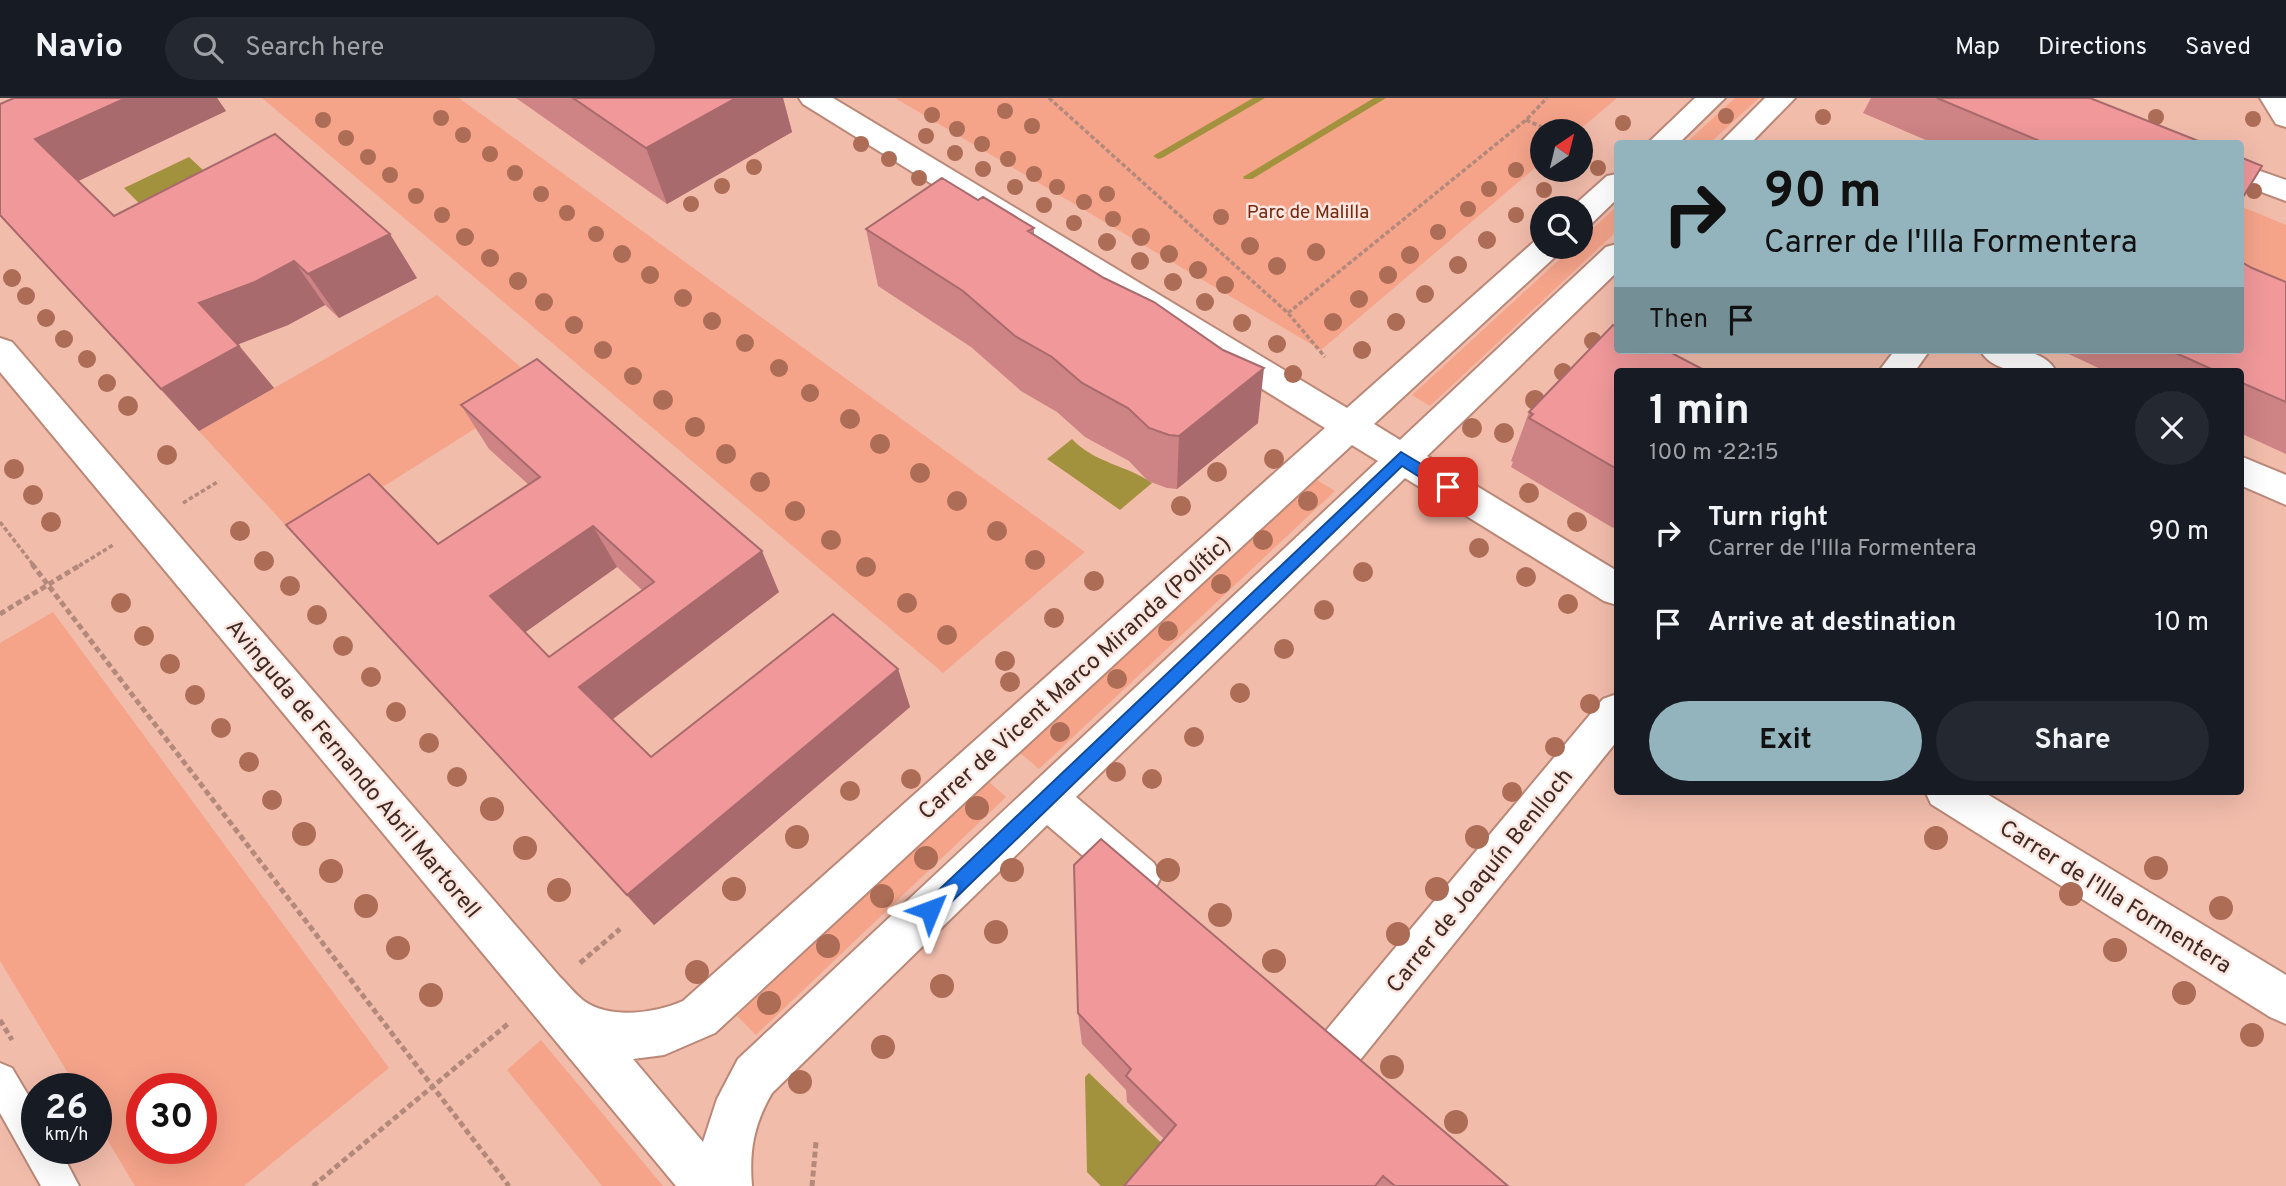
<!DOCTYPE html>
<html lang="en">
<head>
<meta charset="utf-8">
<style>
	body { margin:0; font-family:Overpass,sans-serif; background:#242831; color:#f1f3f6; height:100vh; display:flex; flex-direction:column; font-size:26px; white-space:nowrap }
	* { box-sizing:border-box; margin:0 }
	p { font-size:23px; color:#9ea1a6 }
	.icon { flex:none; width:38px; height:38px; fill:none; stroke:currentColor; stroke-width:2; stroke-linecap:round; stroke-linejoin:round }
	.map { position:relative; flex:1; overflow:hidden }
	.side { position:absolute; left:1614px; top:270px; width:630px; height:427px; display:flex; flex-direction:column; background:#171b24; border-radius:7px; box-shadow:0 7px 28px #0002 }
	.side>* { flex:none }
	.hud { position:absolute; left:1614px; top:42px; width:630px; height:214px; border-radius:7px; box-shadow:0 7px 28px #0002; background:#93b3bd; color:#111; overflow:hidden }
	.needle { width:46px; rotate:35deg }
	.tools { position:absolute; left:1530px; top:21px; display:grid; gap:14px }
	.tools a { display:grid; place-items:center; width:63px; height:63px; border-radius:50%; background:#171b24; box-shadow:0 7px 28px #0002; font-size:35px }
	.speed { position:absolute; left:21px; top:975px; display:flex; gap:14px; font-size:35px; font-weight:700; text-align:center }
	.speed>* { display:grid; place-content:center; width:91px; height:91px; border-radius:50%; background:#171b24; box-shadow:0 7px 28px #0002; line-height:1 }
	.speed small { font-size:18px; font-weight:400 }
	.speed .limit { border:10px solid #d22; background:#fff; color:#111 }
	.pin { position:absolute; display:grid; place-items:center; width:60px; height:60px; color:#fff; margin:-30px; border-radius:14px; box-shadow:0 4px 10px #0006 }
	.me { position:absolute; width:77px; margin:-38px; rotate:46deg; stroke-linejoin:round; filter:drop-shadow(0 0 5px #0008) }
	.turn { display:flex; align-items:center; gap:24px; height:147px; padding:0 35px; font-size:32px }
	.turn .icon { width:91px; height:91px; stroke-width:2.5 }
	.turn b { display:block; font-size:49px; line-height:60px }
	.then { display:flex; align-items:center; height:66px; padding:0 35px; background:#0003; gap:14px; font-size:26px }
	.round { display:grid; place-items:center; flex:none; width:74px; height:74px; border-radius:37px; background:#242831 }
	.headline { display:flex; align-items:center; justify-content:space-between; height:119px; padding:0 35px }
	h1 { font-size:42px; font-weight:700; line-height:52px }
	.action { display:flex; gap:14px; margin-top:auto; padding:14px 35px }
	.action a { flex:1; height:80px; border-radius:42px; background:#93b3bd; color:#111; font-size:28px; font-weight:700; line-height:80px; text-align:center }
	.action a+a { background:#242831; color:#f1f3f6 }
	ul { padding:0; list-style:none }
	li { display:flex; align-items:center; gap:21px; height:91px; padding:0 35px }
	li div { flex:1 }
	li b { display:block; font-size:26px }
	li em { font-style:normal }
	header { display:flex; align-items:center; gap:42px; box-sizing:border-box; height:98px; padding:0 35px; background:#171b24; border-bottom:2px solid #363941 }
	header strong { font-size:33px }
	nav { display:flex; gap:38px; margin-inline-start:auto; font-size:24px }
	.search { width:490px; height:63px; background:#242831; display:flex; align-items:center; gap:18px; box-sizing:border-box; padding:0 24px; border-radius:38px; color:#9ea1a6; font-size:26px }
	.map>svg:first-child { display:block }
</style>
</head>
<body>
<header>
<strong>Navio</strong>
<div class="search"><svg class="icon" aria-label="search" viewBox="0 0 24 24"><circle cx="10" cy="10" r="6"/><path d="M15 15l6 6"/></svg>Search here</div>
<nav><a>Map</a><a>Directions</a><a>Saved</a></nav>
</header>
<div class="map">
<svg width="2286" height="1088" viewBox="0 0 2286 1088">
	<rect width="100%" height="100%" fill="#f2bcab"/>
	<path fill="#f5a48a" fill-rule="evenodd" d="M262,0H459L1085,454L943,575Z
		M895,0H1617L1578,33H1542V64L1321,252Z
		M1735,0H1759L1710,45H1686Z
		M1617,108V133L1430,308L1412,297L1573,149H1580V142Z
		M2240,108L2286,127V235L2240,215Z
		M437,197L525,273L514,306L299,442L199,333Z
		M1317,382L1335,393L1039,671L1020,655Z
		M53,514L389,970L244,1088H135L96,1023V990H77L0,863V545ZM142,990H201V1050H142Z
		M988,683L1006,699L756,937L737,918Z
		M541,942L663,1088H602L507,972Z"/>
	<path fill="#a2913d" d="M189,59L204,73L139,105L124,90Z
		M1072,341C1094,365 1129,368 1152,385L1120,412L1047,361Z
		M1089,975L1178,1061L1155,1088H1101L1087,1074L1085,979Z"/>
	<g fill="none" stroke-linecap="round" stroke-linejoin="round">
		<path fill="#a2913d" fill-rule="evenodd" d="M1253,0H1265L1162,60L1158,61L1153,58Z
			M1374,0H1386L1252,81H1244L1243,79Z"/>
		<g stroke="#bb8878" stroke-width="4">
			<path id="lane" d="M0,965L12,970L37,1012V1050H59L79,1088H41L0,1015Z"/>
		</g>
		<g stroke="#bb8878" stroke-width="4">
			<path id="street" d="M799,0H833L1347,310L1536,142L1542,140V149H1562L1558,156L1374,326L1400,342L1606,149L1617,146V174L1427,358L1617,473V507L1604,503L1405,380L1076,699L1154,765L1161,779L1154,793L1139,799L1124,793L1047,727L772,995C754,1026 749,1052 752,1088H676L0,274V240L12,244L560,879C568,887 576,897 584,903C611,922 655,915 683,903L1325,330L803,6ZM1352,347L1378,363L738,961L717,1001L703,1044L633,961L664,957L715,935Z
				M1695,0H1725L1678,46H1647Z
				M1765,0H1795L1750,46H1719Z
				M2260,0H2286V29L2276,26Z
				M2240,66L2286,82V103L2240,86Z
				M1617,76V101L1591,126L1580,129V110H1571L1607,78Z
				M1895,252H1930L1915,273H1879Z
				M1980,252C2005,252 2041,247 2056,273C2030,273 1995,278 1980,252Z
				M2240,358L2286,377V407L2240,387Z
				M1617,596V643L1356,967L1340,974L1324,967L1317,951L1324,935L1603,601Z
				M1925,693H1982L2286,877V926L2270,919L1931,706Z"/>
		</g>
		<path stroke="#b3897c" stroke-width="3.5" stroke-dasharray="4.5 2.5" stroke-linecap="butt" d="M1049,0L1288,215L1325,259
			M1526,22L1551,33
			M1288,215L1526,22L1547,0
			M183,405L219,383
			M0,424L34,468
			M79,468L113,447"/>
		<path stroke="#b3897c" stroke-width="5" stroke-dasharray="6 3.5" stroke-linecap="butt" d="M32,466L509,1088
			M0,516L82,466
			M580,865L620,831
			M0,922L12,942
			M313,1088L509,925
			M812,1088L816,1044"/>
		<use href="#lane" fill="#fff" fill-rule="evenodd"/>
		<use href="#street" fill="#fff" fill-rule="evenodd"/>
	</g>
	<g fill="#ac6c56">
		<circle cx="1005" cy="13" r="8"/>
		<circle cx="932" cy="17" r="8"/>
		<circle cx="1726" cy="18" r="8"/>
		<circle cx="1823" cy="19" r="8"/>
		<circle cx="2156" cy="19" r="8"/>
		<circle cx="441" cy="20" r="8"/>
		<circle cx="2253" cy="21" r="8"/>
		<circle cx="323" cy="22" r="8"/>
		<circle cx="1623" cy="25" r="8"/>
		<circle cx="1032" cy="28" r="8"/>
		<circle cx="957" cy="31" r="8"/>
		<circle cx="463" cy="37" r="8"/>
		<circle cx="926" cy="38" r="8"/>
		<circle cx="346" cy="40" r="8"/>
		<circle cx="861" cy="46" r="8"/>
		<circle cx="982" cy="46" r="8"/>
		<circle cx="955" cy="55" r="8"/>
		<circle cx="490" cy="56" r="8"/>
		<circle cx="368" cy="59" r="8"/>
		<circle cx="889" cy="61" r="8"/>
		<circle cx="1008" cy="61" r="8"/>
		<circle cx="754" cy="69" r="8"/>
		<circle cx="1598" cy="70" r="8"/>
		<circle cx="983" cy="71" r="8"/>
		<circle cx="1516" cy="72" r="8"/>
		<circle cx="515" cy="75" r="8"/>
		<circle cx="1034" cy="76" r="8"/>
		<circle cx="390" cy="77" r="8"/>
		<circle cx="919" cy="80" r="8"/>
		<circle cx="722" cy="88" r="8"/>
		<circle cx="1015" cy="89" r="8"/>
		<circle cx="1057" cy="89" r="8"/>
		<circle cx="1489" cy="91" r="8"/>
		<circle cx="1544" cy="92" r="8"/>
		<circle cx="2254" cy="93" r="8"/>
		<circle cx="541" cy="96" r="8"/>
		<circle cx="1107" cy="96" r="8"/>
		<circle cx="416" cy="98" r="8"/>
		<circle cx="1084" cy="104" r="8"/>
		<circle cx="691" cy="106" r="8"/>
		<circle cx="1044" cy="107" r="8"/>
		<circle cx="1468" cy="111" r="8"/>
		<circle cx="567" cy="115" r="8"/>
		<circle cx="442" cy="117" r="8"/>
		<circle cx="1516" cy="117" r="8"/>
		<circle cx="1221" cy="119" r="8"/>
		<circle cx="1113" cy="121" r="8"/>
		<circle cx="1074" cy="125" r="8"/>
		<circle cx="1438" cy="134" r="8"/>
		<circle cx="596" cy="136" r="8"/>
		<circle cx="465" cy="139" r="9"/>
		<circle cx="1141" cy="139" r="9"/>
		<circle cx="1487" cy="142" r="9"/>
		<circle cx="1107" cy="144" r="9"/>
		<circle cx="1250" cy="148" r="9"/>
		<circle cx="1316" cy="154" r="9"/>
		<circle cx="622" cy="156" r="9"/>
		<circle cx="1169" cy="156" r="9"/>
		<circle cx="1410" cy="157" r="9"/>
		<circle cx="490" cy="160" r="9"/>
		<circle cx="1140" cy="163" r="9"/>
		<circle cx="1458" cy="167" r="9"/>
		<circle cx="1277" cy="168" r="9"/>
		<circle cx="1198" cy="172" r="9"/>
		<circle cx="650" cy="177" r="9"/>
		<circle cx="1388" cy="177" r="9"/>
		<circle cx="12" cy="180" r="9"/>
		<circle cx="518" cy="183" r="9"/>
		<circle cx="1173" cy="184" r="9"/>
		<circle cx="1225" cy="187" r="9"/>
		<circle cx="1425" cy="196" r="9"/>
		<circle cx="26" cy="198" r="9"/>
		<circle cx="683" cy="200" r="9"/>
		<circle cx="1359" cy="201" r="9"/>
		<circle cx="544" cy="204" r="9"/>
		<circle cx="1205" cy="204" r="9"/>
		<circle cx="46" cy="220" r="9"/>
		<circle cx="712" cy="223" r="9"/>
		<circle cx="1333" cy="224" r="9"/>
		<circle cx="1396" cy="224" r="9"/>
		<circle cx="1242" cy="225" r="9"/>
		<circle cx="574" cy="227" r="9"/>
		<circle cx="64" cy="241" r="9"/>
		<circle cx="1593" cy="243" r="9"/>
		<circle cx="745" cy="245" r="9"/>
		<circle cx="1277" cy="246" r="9"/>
		<circle cx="603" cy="252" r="9"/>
		<circle cx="1362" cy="252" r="9"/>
		<circle cx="87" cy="261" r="9"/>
		<circle cx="779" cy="270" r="9"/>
		<circle cx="1563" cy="274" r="9"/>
		<circle cx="1293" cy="276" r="9"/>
		<circle cx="633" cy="278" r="9"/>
		<circle cx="107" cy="285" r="9"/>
		<circle cx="810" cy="295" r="9"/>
		<circle cx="663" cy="302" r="10"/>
		<circle cx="1535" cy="302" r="10"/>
		<circle cx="128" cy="308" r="10"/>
		<circle cx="850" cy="321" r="10"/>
		<circle cx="695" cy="329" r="10"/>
		<circle cx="1472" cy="330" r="10"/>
		<circle cx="1504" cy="335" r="10"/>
		<circle cx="880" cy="346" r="10"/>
		<circle cx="726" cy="356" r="10"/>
		<circle cx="167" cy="357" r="10"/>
		<circle cx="1274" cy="361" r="10"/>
		<circle cx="14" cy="371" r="10"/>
		<circle cx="1217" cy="374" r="10"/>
		<circle cx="920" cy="375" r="10"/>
		<circle cx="760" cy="384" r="10"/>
		<circle cx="1529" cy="395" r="10"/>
		<circle cx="33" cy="397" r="10"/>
		<circle cx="957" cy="403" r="10"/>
		<circle cx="1308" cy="403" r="10"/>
		<circle cx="1181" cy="408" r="10"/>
		<circle cx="795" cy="413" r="10"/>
		<circle cx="51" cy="424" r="10"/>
		<circle cx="1577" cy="424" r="10"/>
		<circle cx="240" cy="433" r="10"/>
		<circle cx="997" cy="433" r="10"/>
		<circle cx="831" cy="442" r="10"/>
		<circle cx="1263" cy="442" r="10"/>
		<circle cx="1479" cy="450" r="10"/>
		<circle cx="1035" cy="462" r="10"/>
		<circle cx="264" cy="463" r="10"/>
		<circle cx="866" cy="469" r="10"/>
		<circle cx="1363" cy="474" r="10"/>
		<circle cx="1526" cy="479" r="10"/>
		<circle cx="1094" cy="483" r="10"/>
		<circle cx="1221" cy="486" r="10"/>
		<circle cx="290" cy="488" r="10"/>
		<circle cx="121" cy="505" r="10"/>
		<circle cx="907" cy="505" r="10"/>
		<circle cx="1568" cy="506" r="10"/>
		<circle cx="1324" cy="512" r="10"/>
		<circle cx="317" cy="517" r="10"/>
		<circle cx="1054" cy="520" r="10"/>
		<circle cx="1168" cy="533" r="10"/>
		<circle cx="947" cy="537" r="10"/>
		<circle cx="144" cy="538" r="10"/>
		<circle cx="343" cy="548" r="10"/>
		<circle cx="1284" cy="551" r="10"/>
		<circle cx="1005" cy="563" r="10"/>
		<circle cx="170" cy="566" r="10"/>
		<circle cx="371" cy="579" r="10"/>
		<circle cx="1117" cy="581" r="10"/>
		<circle cx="1010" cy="584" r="10"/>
		<circle cx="1240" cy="595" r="10"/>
		<circle cx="195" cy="597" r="10"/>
		<circle cx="1590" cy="606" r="10"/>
		<circle cx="396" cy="614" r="10"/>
		<circle cx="221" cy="630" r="10"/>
		<circle cx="1060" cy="634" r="10"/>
		<circle cx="1194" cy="639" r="10"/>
		<circle cx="429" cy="645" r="10"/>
		<circle cx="1555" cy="649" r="10"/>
		<circle cx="249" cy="664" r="10"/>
		<circle cx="1116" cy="674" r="10"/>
		<circle cx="457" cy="679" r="10"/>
		<circle cx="911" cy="681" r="10"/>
		<circle cx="1152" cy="681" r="10"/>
		<circle cx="850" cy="693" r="10"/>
		<circle cx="1512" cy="694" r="10"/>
		<circle cx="272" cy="702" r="10"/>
		<circle cx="977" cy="710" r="12"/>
		<circle cx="492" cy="711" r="12"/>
		<circle cx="304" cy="736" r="12"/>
		<circle cx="797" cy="739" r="12"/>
		<circle cx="1477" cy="739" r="12"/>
		<circle cx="1936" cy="740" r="12"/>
		<circle cx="525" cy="750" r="12"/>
		<circle cx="926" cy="760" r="12"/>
		<circle cx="2156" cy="770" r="12"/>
		<circle cx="1012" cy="772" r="12"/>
		<circle cx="1168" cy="772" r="12"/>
		<circle cx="331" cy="773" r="12"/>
		<circle cx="734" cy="791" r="12"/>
		<circle cx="1437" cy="791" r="12"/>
		<circle cx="559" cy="792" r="12"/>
		<circle cx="2071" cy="796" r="12"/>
		<circle cx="882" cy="798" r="12"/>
		<circle cx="366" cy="808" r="12"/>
		<circle cx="2221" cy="810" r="12"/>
		<circle cx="1220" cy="817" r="12"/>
		<circle cx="996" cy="834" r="12"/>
		<circle cx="1398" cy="836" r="12"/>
		<circle cx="828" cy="848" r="12"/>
		<circle cx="398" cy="850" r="12"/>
		<circle cx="2115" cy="852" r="12"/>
		<circle cx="1274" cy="863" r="12"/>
		<circle cx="697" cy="874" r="12"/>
		<circle cx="942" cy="888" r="12"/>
		<circle cx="2184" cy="895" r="12"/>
		<circle cx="431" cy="897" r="12"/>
		<circle cx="769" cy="905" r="12"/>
		<circle cx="2252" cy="937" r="12"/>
		<circle cx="883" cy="949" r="12"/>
		<circle cx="1392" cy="969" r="12"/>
		<circle cx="800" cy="984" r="12"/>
		<circle cx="1456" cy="1024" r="12"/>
	</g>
	<path fill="#ce8384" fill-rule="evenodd" d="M14,0H217L226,13L78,83L114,118L417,180L339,220L325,207L288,227L238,246L274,290L199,333L0,118Z
		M516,0H783L792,34L667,106Z
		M1871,0H2090L2206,46H1935L1863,15Z
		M1034,130V137L1258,325L1177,391L1167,390L1148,383L1129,363L1085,339L1057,314L1021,293L971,249L878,188L866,131Z
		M2252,170L2286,184V356L2240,335V273H2105L2060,252H2240Z
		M1617,273V426L1613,430L1511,369L1513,364L1511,363L1529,314Z
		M461,307L779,494L612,622L651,659L898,571L910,609L654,827L324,468L438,446L529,387L489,351ZM617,469L642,492L549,559L525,534Z
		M1078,915L1508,1088H1124L1164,1041L1127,1004L1126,992L1082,946Z"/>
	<path fill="#a86a6c" d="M126,0H217L226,13L72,86L35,41Z
		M736,0H783L792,34L667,106L646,50Z
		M390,136L417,180L339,220L308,176Z
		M294,163L325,207L288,227L234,248L199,205Z
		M239,248L274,290L199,333L161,291Z
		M1264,270L1258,325L1177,391L1179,338Z
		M593,428L617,469L520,538L490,498Z
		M762,453L779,494L606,626L579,589Z
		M898,571L910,609L654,827L627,797Z"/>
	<path fill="#f0989a" stroke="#a86a6c" stroke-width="2" fill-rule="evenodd" d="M14,0H126L35,41L114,118L275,36L390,136L308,176L294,163L255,184L199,205L239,248L161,291L0,117V6Z
		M573,0H736L646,50Z
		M1937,0H2090L2206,46H2047Z
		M2240,59L2262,68L2240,104Z
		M942,80L978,102L983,99L1034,130L1028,133L1104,180L1154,204L1223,252L1264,270L1179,338L1169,337L1149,330L1128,310L1082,285L1052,259L1015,238L963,193L866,131Z
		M2240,163L2252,170L2286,184V304L2240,284V273H2216L2169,252H2240Z
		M1613,227L1617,228V252H1666L1706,273H1617V371L1529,320L1533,316L1529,314Z
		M537,261L762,453L579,589L651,659L833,516L898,571L627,797L286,427L369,376L438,446L540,379L461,307ZM593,428L654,484L549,559L490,498Z
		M1101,741L1508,1088H1395L1383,1078L1375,1088H1124L1176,1027L1126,978L1131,971L1078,915L1074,767Z"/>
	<path fill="#1a73e8" stroke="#114b97" stroke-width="2" d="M1401,354L1453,385V393H1442L1402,368L937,818L930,821L924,818L921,812L924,806Z"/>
	<g text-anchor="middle" stroke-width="5" stroke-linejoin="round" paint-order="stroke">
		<g font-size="19" fill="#732a11" stroke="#fce5de">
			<text x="1308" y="120">Parc de Malilla</text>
		</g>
		<g font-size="23" fill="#3e2923" stroke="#fce5de">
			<text transform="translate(1074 579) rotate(-42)" y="8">Carrer de Vicent Marco Miranda (Polític)</text>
			<text transform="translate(354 670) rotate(50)" y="8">Avinguda de Fernando Abril Martorell</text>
			<text transform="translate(1479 782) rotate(-51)" y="8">Carrer de Joaquín Benlloch</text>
			<text transform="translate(2116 798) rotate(32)" y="8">Carrer de l'Illa Formentera</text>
		</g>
	</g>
</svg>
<div class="tools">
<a><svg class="needle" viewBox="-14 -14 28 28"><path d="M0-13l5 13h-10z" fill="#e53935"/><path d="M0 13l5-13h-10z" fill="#9ea1a6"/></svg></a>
<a><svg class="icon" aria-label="search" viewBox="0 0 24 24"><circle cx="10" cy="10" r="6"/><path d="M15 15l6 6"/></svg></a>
</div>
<div class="speed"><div>26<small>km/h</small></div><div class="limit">30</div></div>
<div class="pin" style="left:1448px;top:389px;background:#d93025"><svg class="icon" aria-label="arrive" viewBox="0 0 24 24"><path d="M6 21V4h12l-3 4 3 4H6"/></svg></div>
<svg class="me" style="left:930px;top:812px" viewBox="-20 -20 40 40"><path d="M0-17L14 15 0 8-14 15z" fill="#1a73e8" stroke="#fff" stroke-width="4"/></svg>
<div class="hud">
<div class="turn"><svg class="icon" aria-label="right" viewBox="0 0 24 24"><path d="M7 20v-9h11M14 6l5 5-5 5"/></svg><div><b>90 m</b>Carrer de l'Illa Formentera</div></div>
<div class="then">Then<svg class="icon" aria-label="arrive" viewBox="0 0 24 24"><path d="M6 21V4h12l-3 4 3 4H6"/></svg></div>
</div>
<section class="side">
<div class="headline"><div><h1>1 min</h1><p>100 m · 22:15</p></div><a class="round"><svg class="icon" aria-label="close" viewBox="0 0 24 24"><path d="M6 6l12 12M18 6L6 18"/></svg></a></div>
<ul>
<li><svg class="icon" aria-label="right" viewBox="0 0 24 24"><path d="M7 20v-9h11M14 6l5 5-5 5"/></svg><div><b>Turn right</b><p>Carrer de l'Illa Formentera</p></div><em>90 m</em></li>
<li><svg class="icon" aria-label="arrive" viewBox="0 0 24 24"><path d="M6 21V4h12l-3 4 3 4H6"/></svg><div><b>Arrive at destination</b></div><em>10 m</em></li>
</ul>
<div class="action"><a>Exit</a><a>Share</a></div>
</section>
</div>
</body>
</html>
